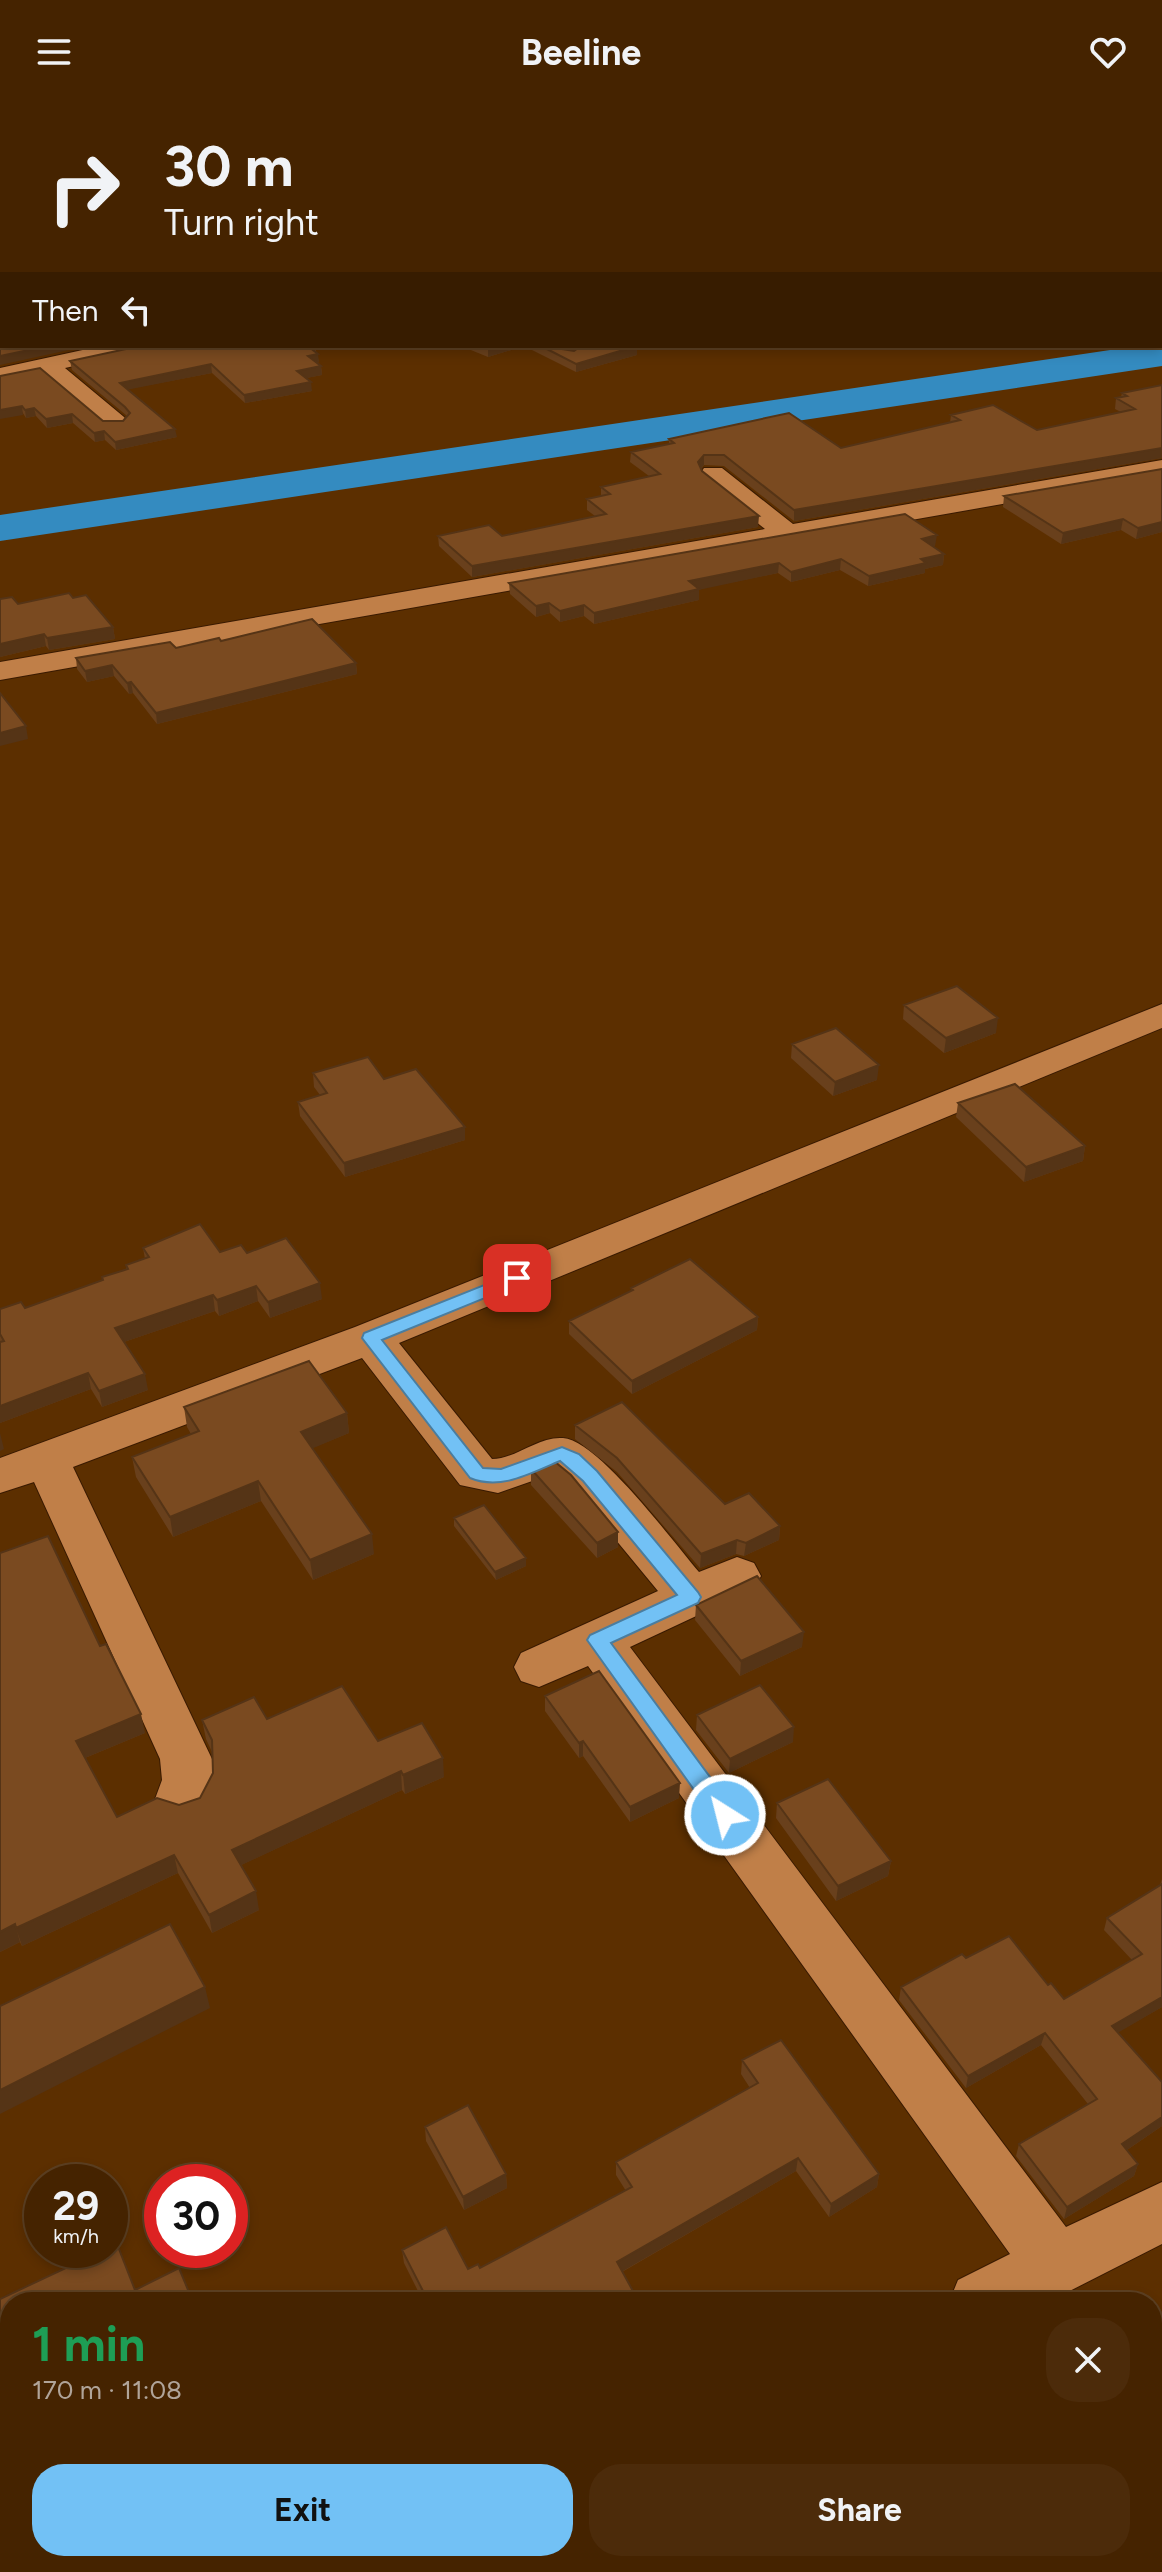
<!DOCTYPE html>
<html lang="en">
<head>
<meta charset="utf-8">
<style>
	body { margin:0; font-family:Figtree,sans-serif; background:#4c2b0a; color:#f1f3f6; height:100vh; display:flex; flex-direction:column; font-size:30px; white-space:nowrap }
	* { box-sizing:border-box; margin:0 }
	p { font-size:26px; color:#b0a499 }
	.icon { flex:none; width:44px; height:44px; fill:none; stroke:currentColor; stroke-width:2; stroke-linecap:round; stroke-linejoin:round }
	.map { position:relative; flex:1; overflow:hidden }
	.sheet { position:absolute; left:0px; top:2188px; width:1162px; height:280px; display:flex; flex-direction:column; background:#452300; border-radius:32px 32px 0 0; box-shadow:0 4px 12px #0003,0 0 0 2px #5d4022 }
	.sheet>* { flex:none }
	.hud { position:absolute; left:0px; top:0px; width:1162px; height:244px; box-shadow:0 4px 12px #0003,0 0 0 2px #5d4022; background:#452300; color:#f1f3f6; overflow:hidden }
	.speed { position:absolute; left:24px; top:2060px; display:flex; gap:16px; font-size:40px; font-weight:700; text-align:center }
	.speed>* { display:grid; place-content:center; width:104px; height:104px; border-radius:50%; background:#452300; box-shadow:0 4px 12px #0003,0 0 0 2px #5d4022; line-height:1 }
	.speed small { font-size:20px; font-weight:400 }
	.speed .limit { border:12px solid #d22; background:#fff; color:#111 }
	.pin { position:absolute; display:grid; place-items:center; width:68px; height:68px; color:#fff; margin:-34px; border-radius:16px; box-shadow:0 4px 12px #0006 }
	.me { position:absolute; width:88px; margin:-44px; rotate:324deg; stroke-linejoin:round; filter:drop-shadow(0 0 6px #0008) }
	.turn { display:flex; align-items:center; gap:28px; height:168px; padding:0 32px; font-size:36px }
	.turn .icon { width:104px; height:104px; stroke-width:2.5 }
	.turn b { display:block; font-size:56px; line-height:68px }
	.then { display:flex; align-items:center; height:76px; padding:0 32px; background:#0003; gap:16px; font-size:30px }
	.round { display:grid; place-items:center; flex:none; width:84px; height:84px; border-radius:32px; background:#4c2b0a }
	.summary { display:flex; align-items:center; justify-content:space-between; height:136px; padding:0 32px }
	h1 { font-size:48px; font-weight:700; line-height:60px; color:#1e9e55 }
	.button { display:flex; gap:16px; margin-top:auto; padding:16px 32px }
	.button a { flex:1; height:92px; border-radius:32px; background:#72c1f5; color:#111; font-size:32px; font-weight:700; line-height:92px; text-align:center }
	.button a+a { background:#4c2b0a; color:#f1f3f6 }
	header { display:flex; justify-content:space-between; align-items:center; height:104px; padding:0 32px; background:#452300; font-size:36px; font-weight:700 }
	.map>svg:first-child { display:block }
</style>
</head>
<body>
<header><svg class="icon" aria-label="menu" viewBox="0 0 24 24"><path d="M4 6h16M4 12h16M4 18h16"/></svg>Beeline<svg class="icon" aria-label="heart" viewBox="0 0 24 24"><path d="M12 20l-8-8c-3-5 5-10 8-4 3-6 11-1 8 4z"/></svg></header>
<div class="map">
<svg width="1162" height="2468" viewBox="0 0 1162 2468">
	<rect width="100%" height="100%" fill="#5c2f00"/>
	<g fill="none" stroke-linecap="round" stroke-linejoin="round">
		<path fill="#348bc0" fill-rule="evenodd" d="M1162,238V262L0,437V411L1137,242H1160Z"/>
		<g stroke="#391a00" stroke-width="2">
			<path id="minor" d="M1160,42L1162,43V55L1160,54Z
				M1160,205L1162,206V220L1160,219Z
				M101,242H146L142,247L65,264L124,313L128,318L124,323H106L42,269L0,278V264Z
				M548,242H579L582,246L578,251C568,254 555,252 548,242Z
				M1162,356V372L0,576V558L765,425L704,376L700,370L704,364H722L793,420Z
				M1162,900V924L399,1239L492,1355C516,1355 538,1332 563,1334C598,1336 674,1439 699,1468L737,1453L754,1459L761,1472L754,1485L630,1543L1066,2123L1162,2078V2140L1048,2198H949L958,2176L1010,2150L588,1562L539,1583L521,1577L514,1563L521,1549L658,1487L573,1384L555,1369L498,1389L460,1381L362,1254L73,1363L212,1655C216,1677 211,1690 201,1711L182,1717L163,1711L155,1695L162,1676L160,1655L34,1378L0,1389V1354L355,1223Z
				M0,2370L10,2374V2458H54L58,2468H0Z
				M1152,2398L1162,2402V2468H1136L1129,2458H1152Z
				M418,2458H504L499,2468H414Z"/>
		</g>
		<use href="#minor" fill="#c07f48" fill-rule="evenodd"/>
	</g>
	<path fill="#69401c" d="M461,242H524L488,253Z
		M524,242H553L556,244L574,247L637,251L576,268Z
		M315,243L319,258L317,259L321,262L322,271L306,274L312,287L245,299L212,269L128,285L177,333L116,346L105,336L95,338L73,319L47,324L36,312L26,314L0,272L103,317H123L127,312L126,311L72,266L70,257Z
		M1162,281V354L794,417L724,362L704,361L701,365L702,367L758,423L472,473L439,442L438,432H502L595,412L587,406V395L601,392V383L649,372L630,358L631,348L669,340V335L841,344L950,319L951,311L1037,326L1121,308L1115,305L1116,294L1121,293L1122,289Z
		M1162,365V428L1136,435L1121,426L1061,440L1003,403L1004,392Z
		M933,442L944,450L943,461L925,465V469L868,482L840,466L791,478L778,469L699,485V496L594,520L584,512L560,518L550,509L536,513L510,490L509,479L935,442Z
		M73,494L113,523L115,535L49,546L46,542L0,553V495L18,500Z
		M221,537L356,559L357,570L157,620L133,589L129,590L114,572L87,578L77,565L76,554L176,544Z
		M904,901L996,929L944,949L903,915Z
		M792,940L877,976L833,992L791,954Z
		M313,969L384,975L465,1036L345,1073L300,1012L298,998L320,991L314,983Z
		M958,999L1085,1042L1083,1057L1024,1078L956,1013Z
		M143,1144L247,1149L322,1195L270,1214L258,1197L219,1212L215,1207L124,1238L148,1286L102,1303L91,1285L0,1319V1205L25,1204L102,1176V1173L126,1165V1161L145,1155Z
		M631,1184L758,1213L757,1226L632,1290L569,1230V1217L631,1187Z
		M184,1303L347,1309L349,1329L312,1344L374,1450L313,1476L261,1397L173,1433L136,1373L132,1353L191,1330L187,1323Z
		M575,1321L725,1400L780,1422L779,1436L744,1452L736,1450L700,1464L617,1368L575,1335Z
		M531,1365L618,1428V1443L597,1454L531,1381Z
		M454,1414L526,1454V1462L496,1476L454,1422Z
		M0,1449L100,1542L145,1629L85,1654L117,1713L179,1701L200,1694L213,1669L212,1648L206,1635L202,1616L267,1615L378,1637L444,1673L405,1690L402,1686L241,1761L259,1806L212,1829L178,1769L22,1842L20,1838L0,1848Z
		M696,1501L802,1543L740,1572L695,1516Z
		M545,1592L679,1694L630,1718L583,1652L579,1654L545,1607Z
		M697,1611L793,1638L729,1669L696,1626Z
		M777,1699L891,1757L888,1772L836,1797L776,1714Z
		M1162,1775V1903L1118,1928L1162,1978V2022L1127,2046L1138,2060L1134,2072L1064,2115L1016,2052L1019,2040L1088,2000L1041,1941L966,1984L899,1896L901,1883L966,1854L1048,1881L1064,1895L1132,1856L1104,1826L1107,1814L1160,1781Z
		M742,1956L879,2070L877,2083L829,2113L796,2067L622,2168L639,2198H415L414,2191L419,2189L404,2159L402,2146L468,2165L480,2164L626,2087L616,2071V2058L750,1984L741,1970Z
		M425,2023L506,2070L507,2084L464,2106L426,2037Z
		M1162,2285V2307L1156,2299Z"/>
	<path fill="#553416" d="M1162,84V99H1160V85Z
		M48,242H87L0,261V252Z
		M497,242H524L488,253V245Z
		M637,242V251L576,268V260Z
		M318,250L319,258L309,260L308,252Z
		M211,260L212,269L121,287L120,279Z
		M321,262L322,271L297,276V267Z
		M311,278L312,287L245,299L244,291Z
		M22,302L23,311L0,315V306Z
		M34,304L36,312L26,314L25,306Z
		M72,310L73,319L47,324L46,315Z
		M175,325L177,333L116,346L115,338Z
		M104,327L105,336L95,338L94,329Z
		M1162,344V354L794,417V406Z
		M704,351V361L698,368V358Z
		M759,412L758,423L472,473V462Z
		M1123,415L1121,426L1061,440L1063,429Z
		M1162,418V428L1136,435L1138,424Z
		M937,431L935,442L921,445L922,435Z
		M944,450L943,461L925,465V469L868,482L869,472L921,455Z
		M841,455L840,466L791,478V468Z
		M779,459L778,469L689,488V477Z
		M699,485V496L594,520V509Z
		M549,499L550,509L536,513V502Z
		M584,501V512L560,518V507Z
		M113,523L115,535L49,546L47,534Z
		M44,530L46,542L0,553V540Z
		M356,559L357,570L157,620L156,609Z
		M112,561L114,572L87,578L85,567Z
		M131,578L133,589L129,590L127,579Z
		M26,622L28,635L0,642V629Z
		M998,914L996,929L944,949L946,934Z
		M879,961L877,976L833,992L835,978Z
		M465,1023V1036L345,1073L344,1059Z
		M1085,1042L1083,1057L1024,1078L1026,1063Z
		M320,1179L322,1195L270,1214L268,1198Z
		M256,1182L258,1197L219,1212L217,1196Z
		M213,1191L215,1207L118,1240L115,1224Z
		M758,1213L757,1226L632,1290V1277Z
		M88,1269L91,1285L0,1319V1302Z
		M145,1270L148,1286L102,1303L99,1287Z
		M347,1309L349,1329L304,1348L301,1328Z
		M0,1329L4,1345L0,1347Z
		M258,1377L261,1397L173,1433L170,1413Z
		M780,1422L779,1436L744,1452L746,1439Z
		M618,1428V1443L597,1454V1439Z
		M372,1430L374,1450L313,1476L310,1456Z
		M737,1436L736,1450L700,1464L701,1450Z
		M526,1454V1462L496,1476L495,1468Z
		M804,1528L802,1543L740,1572L741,1557Z
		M141,1610L145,1629L80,1656L76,1637Z
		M794,1623L793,1638L729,1669L730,1655Z
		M583,1637V1652L579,1654V1639Z
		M443,1654L444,1673L405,1690L403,1671Z
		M401,1667L402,1686L235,1764L232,1746Z
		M680,1679L679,1694L630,1718V1703Z
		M174,1751L178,1769L22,1842L16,1824Z
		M891,1757L888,1772L836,1797L838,1782Z
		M256,1787L259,1806L212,1829L209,1811Z
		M15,1820L20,1838L0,1848V1828Z
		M205,1883L210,1904L0,2010V1986Z
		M1162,1893V1903L1109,1934L1112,1922Z
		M1045,1929L1041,1941L966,1984L968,1972Z
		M1162,2013V2022L1118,2052L1122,2040Z
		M798,2054L796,2067L616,2171L617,2158Z
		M1138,2060L1134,2072L1064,2115L1067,2103Z
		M506,2070L507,2084L464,2106L463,2093Z
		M879,2070L877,2083L829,2113L831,2100Z"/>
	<path fill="#7a4a20" stroke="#553416" stroke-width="2" d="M123,0H366L369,2H125Z
		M445,0H1162V33H1160V2H432Z
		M0,17L2,18V91H0Z
		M1160,49L1162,50V84L1160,85Z
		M2,106V137H0V107Z
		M2,227V242H48L0,252V228Z
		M140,242H314L309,243L318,250L308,252L321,262L297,267L311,278L244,291L211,260L120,279L175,325L115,338L104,327L94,329L72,310L46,315L34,304L25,306L22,302L0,306V272L40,264L103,317H123L130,309L125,303L70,257Z
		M481,242H497L488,245Z
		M541,242H553L556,244L574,247L581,242H637L576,260Z
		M1162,281V344L794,406L724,351H704L698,358L702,367L759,412L472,462L438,432L489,421L502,432L606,410L587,395L610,390L601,383L660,370L631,348L674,339L669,335L789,309L841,344L960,316L951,311L993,301L1037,326L1135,305L1116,294L1127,292L1122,289Z
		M1162,365V418L1138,424L1123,415L1063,429L1004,392Z
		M905,410L937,431L922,435L944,450L921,455L926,459L869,472L841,455L791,468L779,459L689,477L699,485L594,509L584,501L560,507L549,499L536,502L509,479Z
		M69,489L73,494L86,491L113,523L47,534L44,530L0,540V495L12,493L18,500Z
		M312,515L356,559L156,609L131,578L127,579L112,561L85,567L76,554L170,538L176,544L219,534L221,537Z
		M0,589L26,622L0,629Z
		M957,882L998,914L946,934L904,901Z
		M836,924L879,961L835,978L792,940Z
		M368,953L384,975L416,965L465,1023L344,1059L298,998L327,989L313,969Z
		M1015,980L1085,1042L1026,1063L958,999Z
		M200,1120L220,1148L241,1141L247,1149L286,1134L320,1179L268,1198L256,1182L217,1196L213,1191L115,1224L145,1270L99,1287L88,1269L0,1302V1238L4,1237L0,1230V1205L21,1198L25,1204L103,1176L102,1173L128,1165L126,1161L149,1153L143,1144Z
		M690,1155L758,1213L632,1277L569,1217L633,1186L631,1184Z
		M309,1257L347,1309L301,1328L372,1430L310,1456L258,1377L170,1413L132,1353L199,1327L184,1303Z
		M622,1298L725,1400L749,1389L780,1422L746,1439L737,1436L701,1450L617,1354L575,1321Z
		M554,1357L571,1371L618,1428L597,1439L531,1365Z
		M484,1401L526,1454L495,1468L454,1414Z
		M48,1432L100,1542L106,1540L141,1610L76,1637L117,1713L157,1694L179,1701L200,1694L213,1669L212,1636L202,1616L254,1593L267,1615L342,1582L378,1637L422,1619L443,1654L403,1671L401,1667L232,1746L256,1787L209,1811L174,1751L16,1824L15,1820L0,1828V1449Z
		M757,1472L804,1528L741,1557L696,1501Z
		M599,1567L680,1679L630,1703L583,1637L579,1639L545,1592Z
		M760,1581L794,1623L730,1655L697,1611Z
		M828,1675L891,1757L838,1782L777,1699Z
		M1162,1780V1893L1112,1922L1162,1978V2013L1122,2040L1138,2060L1067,2103L1019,2040L1097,1995L1045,1929L968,1972L901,1883L962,1850L966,1854L1009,1832L1048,1881L1051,1879L1064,1895L1142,1850L1107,1814Z
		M170,1820L205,1883L0,1986V1902Z
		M781,1936L879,2070L831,2100L798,2054L617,2158L639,2198H417L414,2191L423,2187L402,2146L446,2123L468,2165L478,2160L480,2164L632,2083L616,2058L758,1979L742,1956Z
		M468,2001L506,2070L463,2093L425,2023Z
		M117,2140L135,2186L179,2164L193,2198H10V2240L0,2211V2195L104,2146H110V2143Z
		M62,2458H149L154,2468H67Z"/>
	<path fill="#72c1f5" stroke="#4a7d9f" stroke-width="2" d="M517,1168L524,1170L526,1174L524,1178L382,1236L483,1364L501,1365L562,1343L579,1350L597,1367L698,1488L701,1493L698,1499L611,1539L733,1704L736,1711L733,1718L725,1720L717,1718L587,1536L590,1531L677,1491L583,1377L560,1357C531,1369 501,1387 470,1374L362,1234L364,1229Z"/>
</svg>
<div class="speed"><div>29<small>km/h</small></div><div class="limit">30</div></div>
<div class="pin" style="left:517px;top:1174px;background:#d93025"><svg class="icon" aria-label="arrive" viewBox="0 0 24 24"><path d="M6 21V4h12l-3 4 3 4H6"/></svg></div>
<svg class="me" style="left:725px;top:1711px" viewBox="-20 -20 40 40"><circle r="17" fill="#72c1f5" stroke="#fff" stroke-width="3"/><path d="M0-11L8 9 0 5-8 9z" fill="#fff"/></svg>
<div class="hud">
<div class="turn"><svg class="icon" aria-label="right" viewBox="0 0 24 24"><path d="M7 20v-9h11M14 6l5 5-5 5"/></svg><div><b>30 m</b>Turn right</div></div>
<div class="then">Then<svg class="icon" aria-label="left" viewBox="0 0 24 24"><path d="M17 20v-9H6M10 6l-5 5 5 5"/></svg></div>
</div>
<section class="sheet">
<div class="summary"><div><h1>1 min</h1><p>170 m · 11:08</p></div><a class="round"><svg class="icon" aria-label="close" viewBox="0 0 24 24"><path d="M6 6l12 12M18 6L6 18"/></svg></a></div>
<div class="button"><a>Exit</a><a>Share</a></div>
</section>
</div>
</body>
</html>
